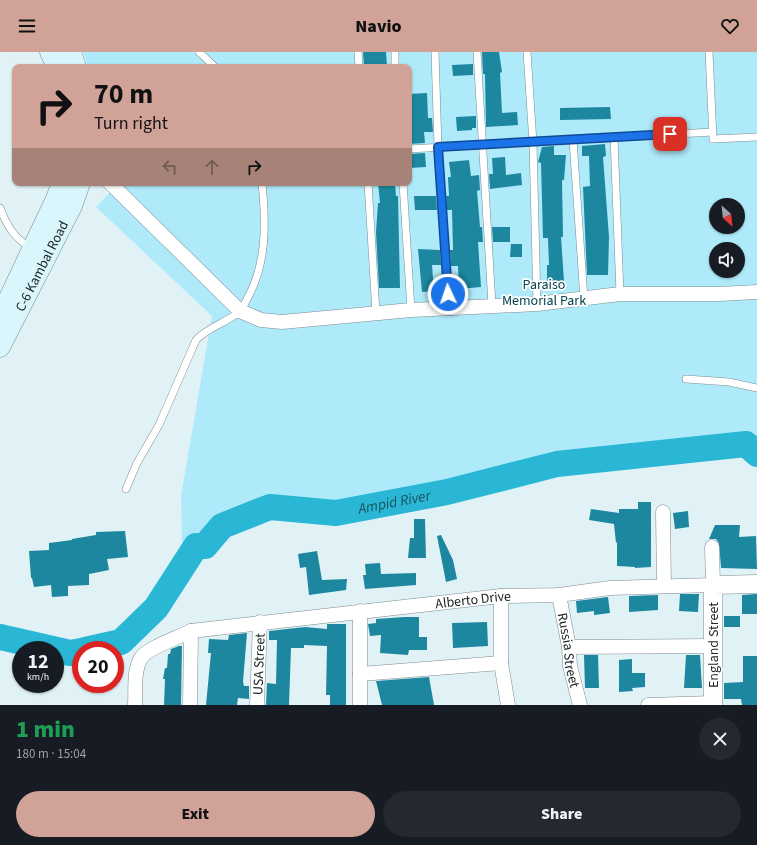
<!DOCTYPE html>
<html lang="en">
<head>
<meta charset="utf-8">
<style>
	body { margin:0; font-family:"Source Sans 3",sans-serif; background:#242831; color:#f1f3f6; height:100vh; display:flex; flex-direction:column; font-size:15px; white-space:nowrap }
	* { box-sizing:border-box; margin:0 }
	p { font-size:13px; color:#9ea1a6 }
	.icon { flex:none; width:22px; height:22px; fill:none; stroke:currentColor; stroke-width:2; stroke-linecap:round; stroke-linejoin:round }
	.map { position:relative; height:653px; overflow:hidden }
	.drawer { display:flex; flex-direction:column; background:#171b24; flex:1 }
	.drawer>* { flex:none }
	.hud { position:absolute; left:12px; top:12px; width:400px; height:122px; border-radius:8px; box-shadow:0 1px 3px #0004; background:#d1a398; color:#111; overflow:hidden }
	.needle { width:26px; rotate:153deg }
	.buttons { position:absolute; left:709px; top:146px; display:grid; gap:8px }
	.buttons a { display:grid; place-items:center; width:36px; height:36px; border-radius:50%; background:#171b24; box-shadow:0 1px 3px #0004; font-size:20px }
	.speed { position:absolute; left:12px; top:589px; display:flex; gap:8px; font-size:20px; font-weight:700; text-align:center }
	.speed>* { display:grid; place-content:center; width:52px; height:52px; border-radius:50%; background:#171b24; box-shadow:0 1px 3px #0004; line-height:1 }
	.speed small { font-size:10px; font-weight:400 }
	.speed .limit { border:6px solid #d22; background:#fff; color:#111 }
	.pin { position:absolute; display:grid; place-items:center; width:34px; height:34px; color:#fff; margin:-17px; border-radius:8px; box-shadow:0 2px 6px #0006 }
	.me { position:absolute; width:44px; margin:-22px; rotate:357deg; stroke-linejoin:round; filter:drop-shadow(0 0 3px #0008) }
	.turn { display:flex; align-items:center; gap:14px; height:84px; padding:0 16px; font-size:18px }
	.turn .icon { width:52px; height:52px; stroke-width:2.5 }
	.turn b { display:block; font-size:28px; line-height:34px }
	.lanes { display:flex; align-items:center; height:38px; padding:0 16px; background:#0003; justify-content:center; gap:20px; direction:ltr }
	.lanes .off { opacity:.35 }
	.round { display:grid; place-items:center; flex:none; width:42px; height:42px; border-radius:21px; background:#242831 }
	.head { display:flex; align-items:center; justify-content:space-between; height:68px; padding:0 16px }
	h1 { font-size:24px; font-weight:800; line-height:30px; color:#1e9e55 }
	.cta { display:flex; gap:8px; margin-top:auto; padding:8px 16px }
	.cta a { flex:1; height:46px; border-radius:24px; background:#d1a398; color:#111; font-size:16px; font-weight:800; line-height:46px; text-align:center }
	.cta a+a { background:#242831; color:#f1f3f6 }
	header { display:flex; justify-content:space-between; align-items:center; height:52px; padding:0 16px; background:#d1a398; color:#111; font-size:18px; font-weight:800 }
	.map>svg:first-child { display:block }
</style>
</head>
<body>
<header><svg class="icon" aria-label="menu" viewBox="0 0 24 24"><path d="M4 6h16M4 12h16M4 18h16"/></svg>Navio<svg class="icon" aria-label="heart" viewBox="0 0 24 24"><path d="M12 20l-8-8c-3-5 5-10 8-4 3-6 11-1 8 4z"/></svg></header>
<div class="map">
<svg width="757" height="653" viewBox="0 0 757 653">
	<rect width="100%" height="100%" fill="#e1f2f7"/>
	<path fill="#afeafb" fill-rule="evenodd" d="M83,0H757V402L746,392L557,412L447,440L336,461L270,455L222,474L205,494L182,492L181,444L212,264L96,155L119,131H409V15H88ZM716,153H738V175H716ZM716,197H738V219H716Z"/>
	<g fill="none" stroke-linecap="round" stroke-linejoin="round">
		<g stroke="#29b7d5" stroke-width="26">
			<path d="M0,585L70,601L81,599"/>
			<path id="s1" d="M85,598L121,590L156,556L196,494H205L222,474L270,455L336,461L447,440L557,412L746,392L757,402"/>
		</g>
	</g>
	<path fill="#1c879e" d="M363,0H386L387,15H364Z
		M482,0H499L502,20L500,21L502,61L517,60L518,73L486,75L485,22H483Z
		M473,12V23L453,24L452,13Z
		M427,41L428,66H432L433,80H424L425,91L409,92V42Z
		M610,55L611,67L560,68V56Z
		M476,64V76H472V78L457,79L456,65Z
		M605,92L606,104L603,105L609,185L608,223H587L583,135L590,134L589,104H582V94Z
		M554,94V103H566L564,128H562L563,185H561L564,229H547V213H549L548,186H543L541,111L538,110L542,95Z
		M425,101L426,115L409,116V102Z
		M505,105L506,123L521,121L522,133L490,137L489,122H493L492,106Z
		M469,108L471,124L479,123L480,138L477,139L480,175H482L483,190H478L481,235L459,237L458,214H451L450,198H453L452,158H447L446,144H449L448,125H451L449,110Z
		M378,131H395L396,144H398L400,236H379L376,180L378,151H380Z
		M414,144H436L437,158H415Z
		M492,175H510V190H493Z
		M511,192H522V205H510Z
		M418,197L440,198L441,213H432L434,239L422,240Z
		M638,450H651V515L635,516V515L617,514V490L616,491L614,472L589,468L591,457L619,461V457H638Z
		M688,459L689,475L675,477L673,461Z
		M414,467H425L426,506H408L410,486H414Z
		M715,473H740L739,485L756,484L757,517L721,516L719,491L716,487H709Z
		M125,479L128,505L107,507L109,518L89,522V533L68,534V544L52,545L51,533L34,535L32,526H31L29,499L49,498V491L72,488V487L96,483V480Z
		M441,483L453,508L457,527L446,530L437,484Z
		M317,499L322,528L347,527L346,538L309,543L306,515L300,516L298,502Z
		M380,511L381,522L416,521V533L365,537L363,523H366L365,512Z
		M680,542H699L698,560L679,559Z
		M757,542V562H742V543Z
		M658,543V558L629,560V544Z
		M608,545L610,561L594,563V559L577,561L576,549Z
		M724,564H740V575H724Z
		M405,565H419V585H427V598H409L408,603L380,601L381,583L370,584L368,572L376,571V567Z
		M487,570L488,594L453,596L452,571Z
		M327,572H346V653H330V643H326L327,594L304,593V596H291L289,653H266L267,631L276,632L277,588H269V579L305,575L327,577Z
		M247,581L243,630L244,634H249V647L238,646L237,653H206L211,601H208L209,587L228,588L229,583Z
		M179,594H182L181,653H164L165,627H163L165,616H167L168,602H170L171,597Z
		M584,603H598L599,636H585Z
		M686,603H700L702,636H684Z
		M743,604H757V653H742L741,647H724V631L743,630Z
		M632,607V621H645V635L632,636L633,639L619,640V608Z
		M429,625L434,653H382L376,629Z"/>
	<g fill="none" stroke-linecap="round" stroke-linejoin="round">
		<g stroke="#7c8b8f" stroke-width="8">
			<path id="service" d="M199,0L215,15
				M358,0L359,15
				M395,0V15
				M435,0L438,95L449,257
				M477,0L492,253
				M527,0L533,91L537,252
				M709,0L713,87L757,85
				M614,85L620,242
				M573,88L584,247
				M409,97L713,80
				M368,131L376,261
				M403,131L411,258
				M0,156C7,174 14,186 31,196
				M686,327L729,330L757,336
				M126,437L137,411L159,373L196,288C208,275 226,271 239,260C243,257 245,251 247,247C267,212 266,170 262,131"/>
		</g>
		<g stroke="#7c8b8f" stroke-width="15">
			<g id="minor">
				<path d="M110,131L240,259L261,268L282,270L411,258L537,252L620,242H719L757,240"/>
				<path d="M663,460L664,534"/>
				<path id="s2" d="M559,543L569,595L570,614L580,653"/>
				<path d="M501,544V611L508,653"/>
				<path d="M569,595L714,594"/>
				<path d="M360,622L501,611"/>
				<path id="s3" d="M135,653C136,638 133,620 141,606C147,596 180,585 191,579L501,544L559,543L610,536L713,533L712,495"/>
				<path d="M190,653L191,579"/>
				<path id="s4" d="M257,653L260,570"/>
				<path d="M360,653V559"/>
				<path d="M648,653L713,651"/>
			</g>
		</g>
		<g stroke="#7c8b8f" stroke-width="19">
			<path id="tertiary" d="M713,653V533L757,532"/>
		</g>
		<g stroke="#7c8b8f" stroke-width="21">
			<g id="secondary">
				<path d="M50,0L57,15"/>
				<path d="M71,0L76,15"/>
				<path d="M0,265L55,149L62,131"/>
				<path id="s5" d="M0,295L72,154L80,131"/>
			</g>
		</g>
		<use href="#service" stroke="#fff" stroke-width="7"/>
		<use href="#minor" stroke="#fff" stroke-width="14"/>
		<use href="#tertiary" stroke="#fff" stroke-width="18"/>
		<use href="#secondary" stroke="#d9f6fd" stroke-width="20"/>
	</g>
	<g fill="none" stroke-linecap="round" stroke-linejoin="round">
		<g stroke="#114b97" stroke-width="10">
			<path id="route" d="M448,242L438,95L670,82"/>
		</g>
		<use href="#route" stroke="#1a73e8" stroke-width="7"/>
	</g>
	<g text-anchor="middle" stroke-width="3.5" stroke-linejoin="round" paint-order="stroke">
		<g font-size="14" fill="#212728" stroke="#fff">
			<text dy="5" stroke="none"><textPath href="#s5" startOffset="91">C-6 Kambal Road</textPath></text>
			<text dy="5" stroke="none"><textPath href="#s3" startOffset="389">Alberto Drive</textPath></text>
			<text transform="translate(713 593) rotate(-90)" y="5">England Street</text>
			<text dy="5" stroke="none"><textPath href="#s2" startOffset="56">Russia Street</textPath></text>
			<text dy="5" stroke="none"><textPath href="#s4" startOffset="41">USA Street</textPath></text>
		</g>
		<g font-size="14" fill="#074350" stroke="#fff">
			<text x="544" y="237">Paraiso<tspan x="544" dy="16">Memorial Park</tspan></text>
		</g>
		<g font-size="15" font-style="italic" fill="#1a515e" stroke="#fff">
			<text dy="5" stroke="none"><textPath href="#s1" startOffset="372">Ampid River</textPath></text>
		</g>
	</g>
</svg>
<div class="buttons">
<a><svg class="needle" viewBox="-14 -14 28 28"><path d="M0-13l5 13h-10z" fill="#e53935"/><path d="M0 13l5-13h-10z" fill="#9ea1a6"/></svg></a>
<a><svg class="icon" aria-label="sound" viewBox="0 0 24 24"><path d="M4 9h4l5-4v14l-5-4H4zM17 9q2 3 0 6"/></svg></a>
</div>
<div class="speed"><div>12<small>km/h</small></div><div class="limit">20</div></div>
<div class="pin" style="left:670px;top:82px;background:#d93025"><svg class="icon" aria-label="arrive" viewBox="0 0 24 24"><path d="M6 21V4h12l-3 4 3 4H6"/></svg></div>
<svg class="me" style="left:448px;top:242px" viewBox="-20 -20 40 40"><circle r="17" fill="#1a73e8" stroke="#fff" stroke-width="3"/><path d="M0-11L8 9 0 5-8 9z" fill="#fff"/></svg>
<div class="hud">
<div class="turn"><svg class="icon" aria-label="right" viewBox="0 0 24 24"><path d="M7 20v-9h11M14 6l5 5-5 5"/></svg><div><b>70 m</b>Turn right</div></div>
<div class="lanes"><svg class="icon off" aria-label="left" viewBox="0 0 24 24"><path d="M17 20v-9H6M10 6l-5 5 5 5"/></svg><svg class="icon off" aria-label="ahead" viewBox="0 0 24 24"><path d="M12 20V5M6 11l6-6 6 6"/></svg><svg class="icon" aria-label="right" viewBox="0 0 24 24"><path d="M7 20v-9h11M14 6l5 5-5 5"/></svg></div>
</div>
</div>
<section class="drawer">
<div class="head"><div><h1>1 min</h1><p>180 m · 15:04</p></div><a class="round"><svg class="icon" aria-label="close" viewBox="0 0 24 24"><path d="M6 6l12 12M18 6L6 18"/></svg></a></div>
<div class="cta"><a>Exit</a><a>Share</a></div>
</section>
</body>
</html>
